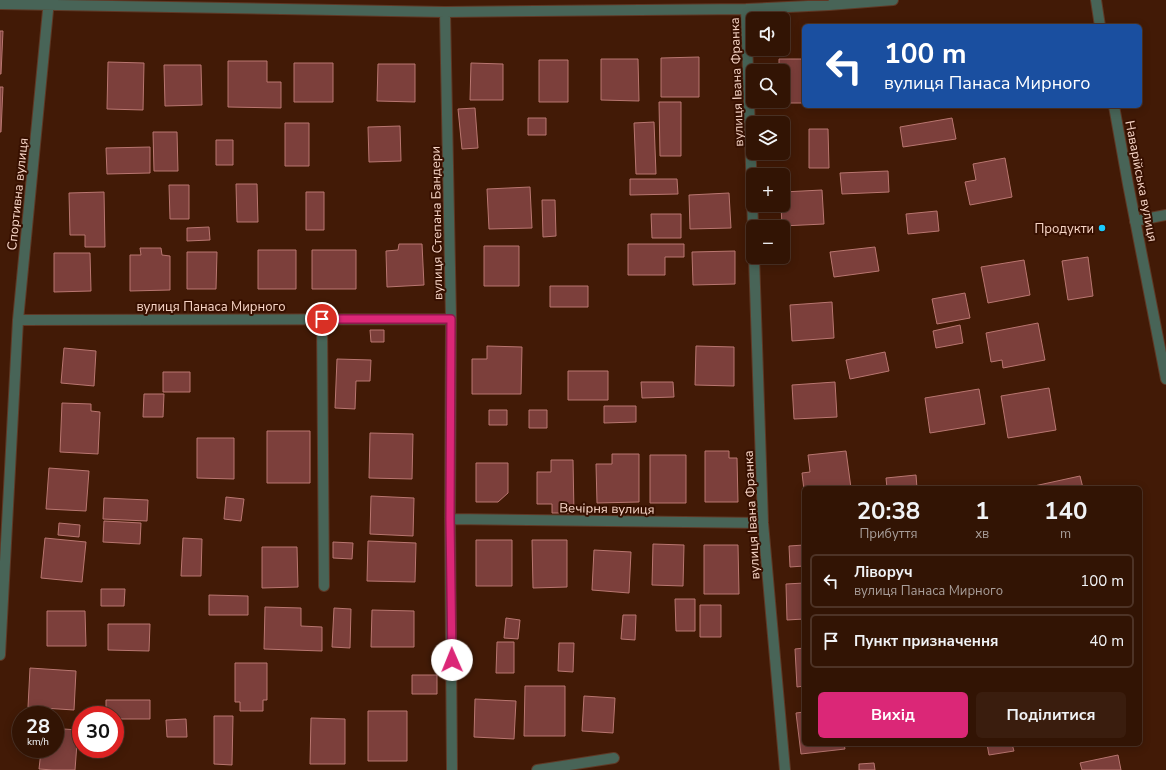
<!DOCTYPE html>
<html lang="uk">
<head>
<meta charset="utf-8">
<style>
	body { margin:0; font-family:"Nunito Sans",sans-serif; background:#3a1d0e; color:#f1f3f6; height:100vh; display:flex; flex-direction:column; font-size:15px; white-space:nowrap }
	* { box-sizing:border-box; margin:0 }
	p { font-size:13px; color:#a89e9a }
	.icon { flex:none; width:22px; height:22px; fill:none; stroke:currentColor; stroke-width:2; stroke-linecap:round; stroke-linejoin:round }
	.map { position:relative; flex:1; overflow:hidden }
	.drawer { position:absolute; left:802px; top:486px; width:340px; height:260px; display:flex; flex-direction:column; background:#321404; border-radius:6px; box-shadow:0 2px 10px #0003,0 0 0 1px #4d3326 }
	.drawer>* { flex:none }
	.top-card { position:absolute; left:802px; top:24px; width:340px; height:84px; border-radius:6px; box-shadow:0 2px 10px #0003,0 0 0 1px #4d3326; background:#1a4fa0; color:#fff; overflow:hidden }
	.tools { position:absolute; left:746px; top:12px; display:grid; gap:8px }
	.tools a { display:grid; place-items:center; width:44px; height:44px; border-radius:6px; background:#321404; box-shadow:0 2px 10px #0003,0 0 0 1px #4d3326; font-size:20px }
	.speed { position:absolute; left:12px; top:706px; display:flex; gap:8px; font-size:20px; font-weight:700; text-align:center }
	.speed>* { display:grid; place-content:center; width:52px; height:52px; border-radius:50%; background:#321404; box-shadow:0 2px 10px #0003,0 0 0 1px #4d3326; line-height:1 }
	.speed small { font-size:10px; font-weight:400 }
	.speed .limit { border:6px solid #d22; background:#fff; color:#111 }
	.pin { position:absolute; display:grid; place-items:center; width:34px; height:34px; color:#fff; margin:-17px; border:2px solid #fff; border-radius:50%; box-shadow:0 1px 4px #0007 }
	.me { position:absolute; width:44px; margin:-22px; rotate:359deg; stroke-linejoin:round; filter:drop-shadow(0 0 3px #0008) }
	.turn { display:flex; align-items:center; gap:14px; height:84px; padding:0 16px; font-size:18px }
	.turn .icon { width:52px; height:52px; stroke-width:2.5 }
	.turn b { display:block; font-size:28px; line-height:34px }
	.eta { display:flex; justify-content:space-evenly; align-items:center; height:68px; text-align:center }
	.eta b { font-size:24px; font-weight:700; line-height:28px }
	.button { display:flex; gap:8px; margin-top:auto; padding:8px 16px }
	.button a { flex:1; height:46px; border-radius:6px; background:#db2777; color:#fff; font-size:16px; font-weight:700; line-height:46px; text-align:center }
	.button a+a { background:#3a1d0e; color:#f1f3f6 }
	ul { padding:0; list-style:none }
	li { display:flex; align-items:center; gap:12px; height:54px; margin:0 8px 6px; padding:0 8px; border:2px solid #4d3326; border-radius:6px }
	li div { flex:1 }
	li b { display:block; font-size:15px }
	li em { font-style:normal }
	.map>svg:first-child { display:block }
</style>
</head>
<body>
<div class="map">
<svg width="1166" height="770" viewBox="0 0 1166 770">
	<rect width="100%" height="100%" fill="#421a06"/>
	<path fill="#7c3f3b" stroke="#b97670" d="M0,31H3L1,74H0Z
		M699,57V97H661V58Z
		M601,59H638L639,101L601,100Z
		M779,59H804V103H779V101H783V71H779Z
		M539,60H568V102H539Z
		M228,61H267V82H281V108L228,107Z
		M108,62L144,63L143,110L107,109Z
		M294,63H333V102H294Z
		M471,63L503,64V100H470Z
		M378,64H415V102L377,101Z
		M164,65H201L202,105L165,106Z
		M0,87H3L1,132H0Z
		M659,102H681V156H660Z
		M475,108L478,148L462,149L458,109Z
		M528,118H546V135H528Z
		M952,118L956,139L903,147L900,127Z
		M654,122L656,174H636L634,123Z
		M285,123H309V166H285Z
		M400,126L401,161L369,162L368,127Z
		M809,129H828L829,168H809Z
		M153,132H177L178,171H154Z
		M216,140H233V165H216Z
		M150,147V173L107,174L106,148Z
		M1005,158L1012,197L970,205L965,182L976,180L973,164Z
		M888,171L889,192L842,194L840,173Z
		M630,179H677L678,194L630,195Z
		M236,184H257L258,222H237Z
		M169,185H189V219H170Z
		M530,187L532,228L489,229L487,189Z
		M822,190L824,224L782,226L781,205H783V192Z
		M104,192L105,247H85V235H70L69,193Z
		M306,192H324V230H306Z
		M729,193L731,228L690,229L689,195Z
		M542,200H555L556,236L543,237Z
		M937,211L939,231L908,234L906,214Z
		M651,214H681V238H652Z
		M209,227L210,240L187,241V228Z
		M399,244H422L424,285L387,287L386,251L398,250Z
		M628,244H684V257H665V275H628Z
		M484,246H519V286H484Z
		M875,247L879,271L834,277L830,252Z
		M140,248H161L162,255L170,256V290L130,291V255H141Z
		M258,250H296V289H258Z
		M312,250H356V289H312Z
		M735,251V284L693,285L692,252Z
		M187,252H217L216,289H187Z
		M54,253H90L91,291L54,292Z
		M1088,257L1093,296L1068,300L1062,261Z
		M1024,260L1030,295L988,303L981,267Z
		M550,286H588V307H550Z
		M965,293L970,318L937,324L932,299Z
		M832,302L834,338L792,341L790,305Z
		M1038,323L1045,360L1003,368L1002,360L991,362L986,333Z
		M960,325L963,343L936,348L933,331Z
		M370,330H384V342H371Z
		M487,346L522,347L521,394H472V359H487Z
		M696,346L734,347V386L695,385Z
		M64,348L96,351L94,386L61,383Z
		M885,352L889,371L850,379L846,360Z
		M337,359L371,360L370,381H356L355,409L335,408Z
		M568,371H608V400H568Z
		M163,372H190V392H163Z
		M641,382H673L674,397L642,398Z
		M835,382L837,417L794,419L792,385Z
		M1049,388L1056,430L1008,438L1001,396Z
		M979,389L985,424L930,433L925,398Z
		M144,394H164L163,417H143Z
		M62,403L91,404V411L100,412L98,454L60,452Z
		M604,406H636V422L604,423Z
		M489,410H507V425H489Z
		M529,410H547V428H529Z
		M267,431H310V483H267Z
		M370,433L413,434L412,479L369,478Z
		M197,438H234V479L197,478Z
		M705,451H729V458H737L738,502H705Z
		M846,451L851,488H804V490L802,473L810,472L808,455Z
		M612,454H639V502L597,503L596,464H612Z
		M650,455H686V503H650Z
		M551,460H573L574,513H552V504H537V472H551Z
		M476,463H508V493L498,502H476Z
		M49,468L89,471L86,511L46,509Z
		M916,475L917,488H887L886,478Z
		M1080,476L1083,488H1025Z
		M371,496L414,498L413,536L370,534Z
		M226,497L244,499L241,521L224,519Z
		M104,498L148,500L147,521L103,519Z
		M104,521L141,523L140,544L103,542Z
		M59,523L80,525L79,537L58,535Z
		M45,538L86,542L82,582L41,578Z
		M183,538L202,539L201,576H181Z
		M476,540H512V586H476Z
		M532,540H567V587L533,588Z
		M368,541L416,543L415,582L367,581Z
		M333,542L353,543L352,559L333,558Z
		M653,544L684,545L683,586L652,585Z
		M704,545H738L739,594H704Z
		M804,545V566L790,567L789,546Z
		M262,547H297L298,587L262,588Z
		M594,550L631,552L629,593L592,590Z
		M804,583V619L787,620L786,584Z
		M101,589H125L124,606H101Z
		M209,595L248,596V615H209Z
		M675,599H695V631H676Z
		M700,605H721V637H700Z
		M265,607L301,608V626L322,627V651L264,649Z
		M334,608L351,609L350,648L332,647Z
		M372,610L414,611V647H371Z
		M47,611H85L86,646H47Z
		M623,615H636L635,640L621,639Z
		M506,618L520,620L518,639L504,638Z
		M108,624H150L149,651L108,650Z
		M497,642H514V673H496Z
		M559,643H574L573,672L558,671Z
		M804,648V686L797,687L795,649Z
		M235,663H267V700H263V711H240V702H235Z
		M30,668L76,671L74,710L28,707Z
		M412,675H437V694H412Z
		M525,686H565V736H524Z
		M584,696L615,698L613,733L582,731Z
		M475,699L516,701L514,739L474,737Z
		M106,700H150V719H115V715H106Z
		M368,711H407V761H368Z
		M804,712V744H844L845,749L801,754L796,713Z
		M214,716H233L232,765L214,764Z
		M311,718L345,719V764H310Z
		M186,719L187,737H167L166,720Z
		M64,729L78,730L75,770H53L39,769L41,751H47L48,749H55V734L63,735Z
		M987,744H1012L1014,751L989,755Z
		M1118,755L1121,770H1082L1080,763Z
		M874,763L875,770H859V764Z"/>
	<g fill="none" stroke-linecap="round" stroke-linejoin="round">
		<g stroke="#5f3825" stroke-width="12">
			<path id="service" d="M322,319L324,586"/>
		</g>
		<g stroke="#5f3825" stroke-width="12">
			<path id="minor" d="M0,4L445,12L746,9L829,5L893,0
				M746,9L753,227
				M445,12L451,319L450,519L452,770
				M1135,221L1166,215
				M754,257L763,523L785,770
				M18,320L451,319
				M450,519L763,523
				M0,655L18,320L49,0
				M537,770L614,758"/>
		</g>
		<g stroke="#5f3825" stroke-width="12">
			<path id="tertiary" d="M1096,0L1100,26
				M1114,106L1128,184L1166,379"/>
		</g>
		<use href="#service" stroke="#486457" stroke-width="10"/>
		<use href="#minor" stroke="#486457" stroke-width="10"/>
		<use href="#tertiary" stroke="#486457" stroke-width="10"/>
	</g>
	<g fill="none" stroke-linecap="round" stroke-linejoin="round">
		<g stroke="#8e194d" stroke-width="10">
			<path id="route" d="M322,319H451L450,519L452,660"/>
		</g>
		<use href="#route" stroke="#db2777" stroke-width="7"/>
	</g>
	<circle fill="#1acafc" stroke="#371000" stroke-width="1.5" cx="1102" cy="228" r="4"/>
	<g text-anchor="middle" stroke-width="4" stroke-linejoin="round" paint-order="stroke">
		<g font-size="13" fill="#f9d7c8" stroke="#371000">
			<text transform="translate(736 82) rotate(-92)" y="5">вулиця Івана Франка</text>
			<text transform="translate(1142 181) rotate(79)" y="5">Наварійська вулиця</text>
			<text transform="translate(17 194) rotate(-84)" y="5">Спортивна вулиця</text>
			<text transform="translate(436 223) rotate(-91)" y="5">вулиця Степана Бандери</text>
			<text x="211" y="311">вулиця Панаса Мирного</text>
			<text transform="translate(607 508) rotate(1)" y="5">Вечірня вулиця</text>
			<text transform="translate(751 515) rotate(-93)" y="5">вулиця Івана Франка</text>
		</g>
		<g font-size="13" fill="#f9d7c8" stroke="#371000" text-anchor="end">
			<text x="1094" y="233">Продукти</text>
		</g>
	</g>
</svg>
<div class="tools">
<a><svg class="icon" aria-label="sound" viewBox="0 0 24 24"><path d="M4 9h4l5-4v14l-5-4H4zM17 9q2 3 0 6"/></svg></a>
<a><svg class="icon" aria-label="search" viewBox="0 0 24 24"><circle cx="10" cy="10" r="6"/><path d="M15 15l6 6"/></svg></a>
<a><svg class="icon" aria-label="layers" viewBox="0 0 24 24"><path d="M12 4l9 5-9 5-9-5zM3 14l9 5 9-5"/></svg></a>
<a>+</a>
<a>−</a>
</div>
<div class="speed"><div>28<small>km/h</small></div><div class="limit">30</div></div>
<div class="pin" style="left:322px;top:319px;background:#d93025"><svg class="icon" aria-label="arrive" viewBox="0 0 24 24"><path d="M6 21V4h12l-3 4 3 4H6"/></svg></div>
<svg class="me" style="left:452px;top:660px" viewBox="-20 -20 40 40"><circle r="19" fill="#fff"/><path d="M0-13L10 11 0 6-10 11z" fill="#db2777"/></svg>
<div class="top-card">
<div class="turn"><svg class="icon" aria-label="left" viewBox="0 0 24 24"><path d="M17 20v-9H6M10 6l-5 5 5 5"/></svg><div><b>100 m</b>вулиця Панаса Мирного</div></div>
</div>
<section class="drawer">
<div class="eta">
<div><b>20:38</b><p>Прибуття</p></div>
<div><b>1</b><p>хв</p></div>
<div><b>140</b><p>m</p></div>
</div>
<ul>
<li><svg class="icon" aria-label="left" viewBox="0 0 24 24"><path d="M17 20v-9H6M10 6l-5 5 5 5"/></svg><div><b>Ліворуч</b><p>вулиця Панаса Мирного</p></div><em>100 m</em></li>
<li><svg class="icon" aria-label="arrive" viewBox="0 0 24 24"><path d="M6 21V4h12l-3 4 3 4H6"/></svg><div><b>Пункт призначення</b></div><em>40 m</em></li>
</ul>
<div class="button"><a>Вихід</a><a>Поділитися</a></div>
</section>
</div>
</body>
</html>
